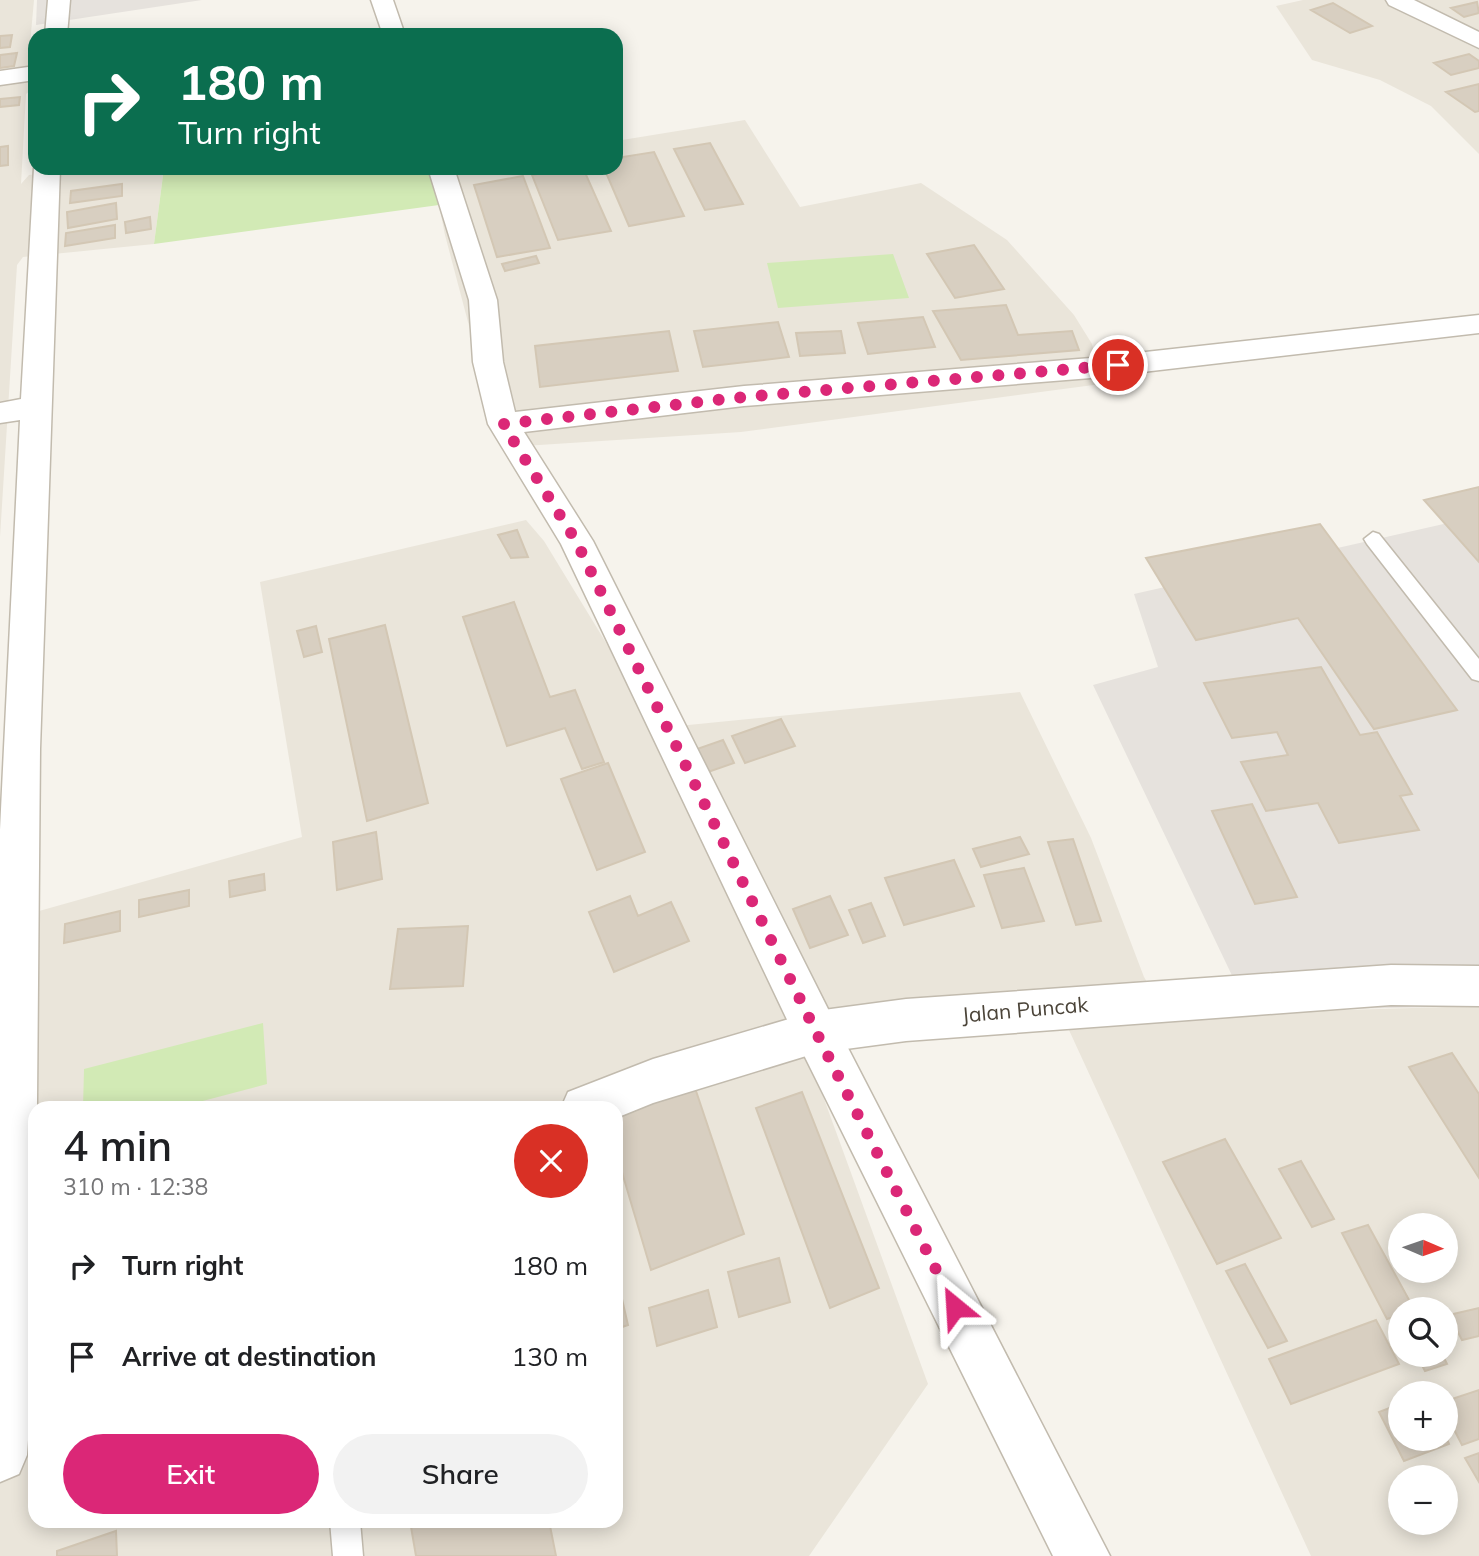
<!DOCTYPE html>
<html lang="en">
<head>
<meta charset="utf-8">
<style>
	body { margin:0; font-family:Mulish,sans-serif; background:#f2f2f2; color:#202124; height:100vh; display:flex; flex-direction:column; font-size:26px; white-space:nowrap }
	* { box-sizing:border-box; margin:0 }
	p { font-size:23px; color:#757577 }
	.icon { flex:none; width:38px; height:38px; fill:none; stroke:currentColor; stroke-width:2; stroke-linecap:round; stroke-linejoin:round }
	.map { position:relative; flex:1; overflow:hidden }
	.details { position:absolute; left:28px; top:1101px; width:595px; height:427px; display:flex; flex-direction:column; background:#fff; border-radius:21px; box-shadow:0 4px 18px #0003 }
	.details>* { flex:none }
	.hud { position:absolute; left:28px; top:28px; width:595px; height:147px; border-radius:21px; box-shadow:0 4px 18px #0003; background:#0b6e4f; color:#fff; overflow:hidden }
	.needle { width:46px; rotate:92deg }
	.controls { position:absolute; left:1388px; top:1213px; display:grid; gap:14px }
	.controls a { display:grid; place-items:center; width:70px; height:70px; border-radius:50%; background:#fff; box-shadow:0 4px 18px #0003; font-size:35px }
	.pin { position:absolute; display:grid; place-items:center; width:60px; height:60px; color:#fff; margin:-30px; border:4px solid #fff; border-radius:50%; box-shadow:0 2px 7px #0007 }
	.me { position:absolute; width:77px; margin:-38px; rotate:333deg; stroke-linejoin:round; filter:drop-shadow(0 0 5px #0008) }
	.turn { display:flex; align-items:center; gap:24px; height:147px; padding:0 35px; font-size:32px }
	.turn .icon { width:91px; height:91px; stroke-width:2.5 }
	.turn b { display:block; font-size:49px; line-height:60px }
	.round { display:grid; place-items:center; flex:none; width:74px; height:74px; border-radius:37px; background:#f2f2f2 }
	.summary { display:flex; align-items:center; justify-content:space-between; height:119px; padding:0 35px }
	h1 { font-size:42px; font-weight:600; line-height:52px }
	.primary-button { display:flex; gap:14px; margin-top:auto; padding:14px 35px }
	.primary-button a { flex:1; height:80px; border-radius:42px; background:#db2777; color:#fff; font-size:28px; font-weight:600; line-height:80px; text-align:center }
	.primary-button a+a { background:#f2f2f2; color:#202124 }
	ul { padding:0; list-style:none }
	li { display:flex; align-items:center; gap:21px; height:91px; padding:0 35px }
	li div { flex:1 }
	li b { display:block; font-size:26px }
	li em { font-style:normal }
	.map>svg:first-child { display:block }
</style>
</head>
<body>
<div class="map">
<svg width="1479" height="1556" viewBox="0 0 1479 1556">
	<rect width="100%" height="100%" fill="#f6f3ec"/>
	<path fill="#eae5da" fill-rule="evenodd" d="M0,0H34L28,66L35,61V87L26,94L21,184L29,175L84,168H164L154,244L23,257L17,265L0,537Z
		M1303,0H1479V154L1431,106L1380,80L1312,60L1276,6Z
		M745,120L800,207L921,183L1007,240L1074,315L1092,344L1101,384L741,432L508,447L482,375L445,235L439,205L440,169L616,168V141Z
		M526,520L544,541L658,728L1020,692L1091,838L1144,977L1171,1022L1249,1013L1479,1006V1556H1311L1057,1004L804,1044L928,1384L809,1556H0V922L302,837L260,582ZM35,1108H616V1521H35ZM1400,1225H1446V1270H1400ZM1400,1309H1446V1354H1400ZM1400,1393H1446V1438H1400ZM1400,1477H1446V1522H1400Z"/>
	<path fill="#e6e2dd" d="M37,0H202L36,25Z
		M1479,516V1006L1249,1011L1093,685L1158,667L1134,594Z"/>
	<path fill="#d2eab5" d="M164,168H439V205L154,244Z
		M893,254L909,298L778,308L767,263Z
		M263,1023L267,1084L176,1108H83L84,1069Z"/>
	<path fill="#d8cfc1" stroke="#d3c7b4" stroke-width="2" d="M1477,2L1479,13L1464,17L1451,8Z
		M1333,3L1372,26L1350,33L1311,10Z
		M12,35L10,47L0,48V36Z
		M17,53L14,66L0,68V55Z
		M1469,54L1479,61V68L1451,75L1434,63Z
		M1479,84V111L1475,112L1446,92Z
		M20,97L19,105L0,107V99Z
		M710,143L743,204L705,210L674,149Z
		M8,146V165L0,166V147Z
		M654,152L684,216L629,226L604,168H616V158Z
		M570,168H583L611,231L558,240L532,175Z
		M523,176L550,248L497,257L474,185Z
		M122,184V196L70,203L71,191Z
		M116,203L117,219L68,228L67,212Z
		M150,217L151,229L126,233L125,222Z
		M115,225V238L65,246L66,233Z
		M974,245L1004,289L955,298L927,254Z
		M536,256L539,263L505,271L502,264Z
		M1006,305L1018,335L1072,331L1079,350L961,360L933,311Z
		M923,317L935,347L868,354L858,323Z
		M778,322L789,357L703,367L694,331Z
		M669,331L678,371L540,387L535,346Z
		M841,331L845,353L800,356L796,333Z
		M1479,487V562L1424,500Z
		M1320,524L1457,710L1374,729L1298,618L1196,640L1146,558Z
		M517,530L528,557L511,558L498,535Z
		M514,602L550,697L575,690L604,762L582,769L565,728L507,746L463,617Z
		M385,625L428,803L367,821L329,639Z
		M316,626L322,652L304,657L297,631Z
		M1321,667L1360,735L1377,732L1412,794L1400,796L1419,830L1339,843L1318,803L1266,811L1241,762L1288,755L1277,732L1232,738L1204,683Z
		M781,719L795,746L745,763L732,736Z
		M723,740L734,763L708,772L697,749Z
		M608,763L645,852L597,870L561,779Z
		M1252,804L1297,897L1255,904L1212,811Z
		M376,832L382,879L337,890L333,842Z
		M1020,837L1029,854L981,867L973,849Z
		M1073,839L1101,921L1076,925L1048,842Z
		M954,860L974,906L904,925L885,878Z
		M1024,868L1044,921L1002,928L984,875Z
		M264,874L265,890L230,897L229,881Z
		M189,890V906L139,917V900Z
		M630,896L638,916L671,902L689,941L614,972L589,912Z
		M830,896L848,935L810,948L793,909Z
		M871,903L885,936L863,943L849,910Z
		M120,911V931L64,943L65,924Z
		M468,926L463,986L390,989L398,929Z
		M1452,1053L1479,1094V1178L1409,1067Z
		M694,1085L744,1234L651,1270L616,1152V1113Z
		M802,1092L879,1288L830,1308L756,1108Z
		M1225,1139L1281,1238L1217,1264L1163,1162Z
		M1301,1161L1334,1219L1312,1227L1279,1169Z
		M1368,1225L1414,1309H1400V1315L1387,1319L1342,1233Z
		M779,1258L790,1302L739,1317L728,1272Z
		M1245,1264L1287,1341L1268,1348L1226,1271Z
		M616,1273L628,1325L616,1329Z
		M708,1290L717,1327L657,1346L649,1308Z
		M1479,1308V1336L1462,1340L1449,1315Z
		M1376,1320L1399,1364L1291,1404L1269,1359Z
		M1416,1354H1442L1447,1364L1425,1371Z
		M1479,1390V1439L1462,1445L1446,1414V1401Z
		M1400,1404V1438L1446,1437L1449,1444L1404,1461L1379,1412Z
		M1479,1453V1482L1465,1458Z
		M410,1521H549L556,1556H416Z
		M116,1531L117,1556H57V1551Z"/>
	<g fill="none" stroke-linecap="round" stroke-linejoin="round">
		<g stroke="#c2bbae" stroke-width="3">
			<path id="service" d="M1373,532L1379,534L1479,659V681L1472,679L1367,544L1364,539Z
				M330,1521H360L363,1556H333Z"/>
		</g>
		<g stroke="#c2bbae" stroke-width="3">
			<path id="minor" d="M48,0H70L67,35H45Z
				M371,0H393L405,35H383Z
				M1386,0H1414L1479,32V48L1389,5Z
				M35,66V80L0,85V71Z
				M34,168H60L40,749L35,1334L27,1455L19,1474L0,1482V830L20,420L0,423V403L21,399Z
				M428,168H454L497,300L503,362L515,412L744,386L1091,358L1479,315V333L1091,378L744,406L524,432L593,541L832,1017L1110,1556H1053L800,1047L561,544L488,424L473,362L469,300Z"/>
		</g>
		<g stroke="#c2bbae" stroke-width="3">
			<path id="tertiary" d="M1391,965L1479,966V1006L1391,1005L906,1041L816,1053L653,1103L616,1118V1108H561L568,1092L653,1059L816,1011L906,999Z
				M35,1262V1312L0,1321V1271Z"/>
		</g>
		<use href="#service" fill="#fff" fill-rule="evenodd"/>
		<use href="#minor" fill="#fff" fill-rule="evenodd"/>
		<use href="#tertiary" fill="#fff" fill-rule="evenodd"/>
	</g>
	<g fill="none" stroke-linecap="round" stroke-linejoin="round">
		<path stroke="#db2777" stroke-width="12" stroke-dasharray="0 21.6" d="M955,1307L816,1032L576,541L503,424L744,397L1118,365"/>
	</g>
	<g text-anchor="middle" stroke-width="7" stroke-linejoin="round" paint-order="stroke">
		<g font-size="21" fill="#4b4439" stroke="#fff">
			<text transform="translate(1025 1010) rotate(-5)" y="7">Jalan Puncak</text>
		</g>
	</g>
</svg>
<div class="controls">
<a><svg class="needle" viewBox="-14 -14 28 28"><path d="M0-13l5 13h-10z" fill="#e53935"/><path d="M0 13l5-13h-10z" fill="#757577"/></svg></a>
<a><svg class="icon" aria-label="search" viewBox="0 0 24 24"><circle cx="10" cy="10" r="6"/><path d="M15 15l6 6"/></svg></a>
<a>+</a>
<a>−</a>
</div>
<div class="pin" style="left:1118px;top:365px;background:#d93025"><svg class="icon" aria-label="arrive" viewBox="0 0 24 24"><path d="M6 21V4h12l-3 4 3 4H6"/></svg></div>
<svg class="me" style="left:955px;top:1307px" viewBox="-20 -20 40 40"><path d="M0-17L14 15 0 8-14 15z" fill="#db2777" stroke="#fff" stroke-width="4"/></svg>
<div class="hud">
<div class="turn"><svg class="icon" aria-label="right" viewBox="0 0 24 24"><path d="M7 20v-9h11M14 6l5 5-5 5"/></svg><div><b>180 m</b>Turn right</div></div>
</div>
<section class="details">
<div class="summary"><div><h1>4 min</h1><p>310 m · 12:38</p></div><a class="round" style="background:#d93025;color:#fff"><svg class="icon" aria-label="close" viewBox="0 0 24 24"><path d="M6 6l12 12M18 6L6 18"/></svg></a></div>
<ul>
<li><svg class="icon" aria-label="right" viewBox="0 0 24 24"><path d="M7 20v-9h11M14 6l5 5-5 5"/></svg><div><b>Turn right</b></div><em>180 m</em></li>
<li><svg class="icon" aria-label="arrive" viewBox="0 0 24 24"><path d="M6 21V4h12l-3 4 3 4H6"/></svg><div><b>Arrive at destination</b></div><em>130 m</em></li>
</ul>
<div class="primary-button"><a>Exit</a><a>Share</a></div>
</section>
</div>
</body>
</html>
